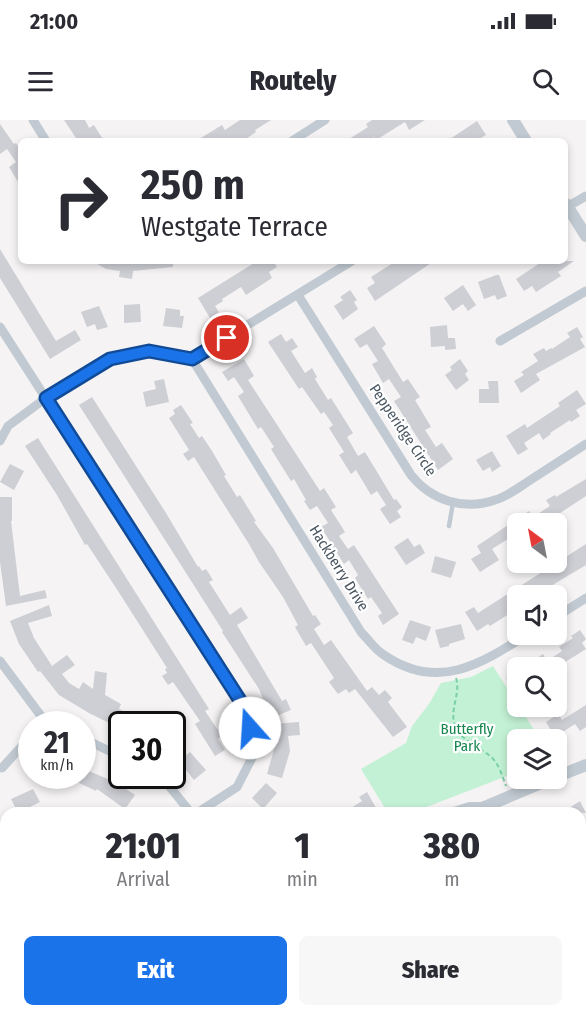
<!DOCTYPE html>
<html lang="en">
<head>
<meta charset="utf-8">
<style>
	body { margin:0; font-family:"Fira Sans Condensed",sans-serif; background:#f7f7f7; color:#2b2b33; height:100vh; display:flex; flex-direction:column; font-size:22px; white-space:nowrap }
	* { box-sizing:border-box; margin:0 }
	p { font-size:20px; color:#7c7c81 }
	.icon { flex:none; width:33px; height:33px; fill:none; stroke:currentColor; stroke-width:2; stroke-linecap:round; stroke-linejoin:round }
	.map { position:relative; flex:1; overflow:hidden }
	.drawer { position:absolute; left:0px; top:687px; width:586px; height:210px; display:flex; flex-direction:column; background:#fff; border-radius:18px 18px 0 0; box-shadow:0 3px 9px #0003 }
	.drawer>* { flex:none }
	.top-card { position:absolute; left:18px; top:18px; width:550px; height:126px; border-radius:9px; box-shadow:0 3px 9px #0003; background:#fff; color:#2b2b33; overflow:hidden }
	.needle { width:39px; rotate:328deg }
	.controls { position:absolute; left:507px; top:393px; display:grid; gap:12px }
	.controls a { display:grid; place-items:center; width:60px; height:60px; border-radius:9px; background:#fff; box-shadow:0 3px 9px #0003; font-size:30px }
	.speed { position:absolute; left:18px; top:591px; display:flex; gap:12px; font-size:30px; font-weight:700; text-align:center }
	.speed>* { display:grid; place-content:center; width:78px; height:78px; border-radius:50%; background:#fff; box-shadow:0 3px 9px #0003; line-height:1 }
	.speed small { font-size:15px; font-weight:400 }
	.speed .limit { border:3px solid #111; border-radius:9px; background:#fff; color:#111 }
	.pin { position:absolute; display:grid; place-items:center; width:51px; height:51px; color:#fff; margin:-26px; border:3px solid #fff; border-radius:50%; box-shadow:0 2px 6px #0007 }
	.me { position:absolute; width:66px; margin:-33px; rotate:341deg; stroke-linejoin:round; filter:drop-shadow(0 0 4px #0008) }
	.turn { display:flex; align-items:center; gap:21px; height:126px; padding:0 24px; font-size:27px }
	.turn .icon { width:78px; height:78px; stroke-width:2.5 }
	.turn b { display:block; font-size:42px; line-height:51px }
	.eta { display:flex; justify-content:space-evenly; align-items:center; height:102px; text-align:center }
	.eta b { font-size:36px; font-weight:800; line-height:42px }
	.cta { display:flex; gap:12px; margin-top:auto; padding:12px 24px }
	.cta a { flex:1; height:69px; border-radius:9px; background:#1a73e8; color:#fff; font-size:24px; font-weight:800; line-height:69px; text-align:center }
	.cta a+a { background:#f7f7f7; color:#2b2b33 }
	.status { display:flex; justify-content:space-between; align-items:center; height:42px; padding:0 30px; background:#fff; direction:ltr }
	.status svg { height:16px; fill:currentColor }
	header { display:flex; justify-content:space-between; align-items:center; height:78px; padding:0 24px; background:#fff; font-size:27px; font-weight:800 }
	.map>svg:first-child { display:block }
</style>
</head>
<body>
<div class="status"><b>21:00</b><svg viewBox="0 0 49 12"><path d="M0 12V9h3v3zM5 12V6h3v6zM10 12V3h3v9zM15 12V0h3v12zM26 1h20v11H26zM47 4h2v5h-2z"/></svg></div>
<header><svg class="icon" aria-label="menu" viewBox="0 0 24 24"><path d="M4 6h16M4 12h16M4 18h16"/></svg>Routely<svg class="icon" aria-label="search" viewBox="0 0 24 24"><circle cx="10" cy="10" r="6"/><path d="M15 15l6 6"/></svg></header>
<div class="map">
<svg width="586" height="897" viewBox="0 0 586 897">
	<rect width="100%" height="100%" fill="#f5f3f3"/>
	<path fill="#c3f1d5" d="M493,546L540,619L518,620L517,652L411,693H388L361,649L406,623L412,606L429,584L441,563L471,557Z
		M0,724L6,726V826L0,828Z"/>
	<path fill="#cdcfd5" d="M64,0H85L89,8L94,5L104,21H78Z
		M240,0H271L255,10L256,12L243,21H196L222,5L225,10Z
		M372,0H425L409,10L405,2L376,20L374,17L368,21H346L368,7L366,4Z
		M477,1L486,15L476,21H447Z
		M0,4L14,24L16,23L21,30V67L9,47L16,42L7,29L0,34Z
		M0,129L56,221L75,210L81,220L50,239L0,158Z
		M92,141H173V147L133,151L132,159L119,157L120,151L106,149Z
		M257,141H273L277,147L269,152L272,158L246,175L241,167L222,179L223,181L215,186L219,192L210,198L198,178Z
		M396,141H434L375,181L367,168L375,163L371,157Z
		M543,141H574L558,152L561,156L536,172L532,166L524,171L516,159Z
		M496,155H499L507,176L497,180L495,175L484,179L478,162Z
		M463,165L476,185L468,191L463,184L453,191L444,178Z
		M350,170L357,180L354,182L358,189L343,200L334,186L343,180L340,177Z
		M140,184L141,202L124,203V185Z
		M99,186L108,207L97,210L95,204L87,207L81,192Z
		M166,188L180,190V196H184L182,208L163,206Z
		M447,205L448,218H455L456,229L445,230V226L431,227L430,207Z
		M374,206L386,224L382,228L403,262L408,259L420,277L415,280L431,307L425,310L436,327L442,323L453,339L438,350L394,281L401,277L389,259L383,263L372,244L378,241L367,224L360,228L354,219Z
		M577,207L583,217L580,219L585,227L536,254L540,260L521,273L514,261L524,255L521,252L538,241L533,234L544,228L546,231L551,228L552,229L570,217L567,213Z
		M281,214L286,222L292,218L298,227L291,231L305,253L312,248L317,257L315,259L328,280L331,278L353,313L347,317L358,336L365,332L394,380L396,379L402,387L397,391L401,397L390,404L380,389L386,385L377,371L371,375L356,350L351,354L339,335L344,332L329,308L333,305L324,292L321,294L302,267L299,269L268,222Z
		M244,239L254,256L248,260L320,371L324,368L336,387L331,390L345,412L339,416L348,429L354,425L399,494L383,505L378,496L382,493L371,477L368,479L355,458L358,455L349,440L344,444L321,407L328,403L317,386L310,390L304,381L306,380L294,359L291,361L271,329L274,327L261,307L258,309L238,276L244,272L234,257L228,261L222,252Z
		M460,239L468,251L465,254L469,260L456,270L445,255L452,250L450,247Z
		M164,259L169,282L146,287L143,272L156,269L154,261Z
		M488,261H498L499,283H479V269H489Z
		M577,270L586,284L576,290L580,296L571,302L570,300L550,313L551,314L543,320L539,313L524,323L528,329L518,335L506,316L525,304L527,308L560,286L558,283Z
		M92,277L166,393L198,447L199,446L202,451L206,449L213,460L209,462L230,495L241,487L248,498L237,505L282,581L286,579L291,590L271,598L259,569L222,512L223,511L79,285Z
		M181,285L193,303L190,304L199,318L202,316L212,331L226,355L224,356L237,377L240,375L256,401L254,402L273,428L313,496L315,495L321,504L314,509L324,525L331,520L367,571L372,567L379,575L385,570L392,578L388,582L407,607L393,617L355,569L349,573L346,569L338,574L329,562L334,558L311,523L306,526L295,507L298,505L283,477L259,442L249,424L216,372L194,337L188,341L183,334L189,330L169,298L175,294L173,290Z
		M38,318L209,589L205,591L222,616L218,619L225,630L215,636L195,604L200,601L173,562L168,565L162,556L167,553L165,549L167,548L118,471L87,424L85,425L57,375L25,326Z
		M492,331L501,346L492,352L490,347L483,351L476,340Z
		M10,344L24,351L14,370L0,362Z
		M586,359V376L548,401L550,404H518V418L510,423L508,419L492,429L499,440L480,452L471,439L481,433L477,426L529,391L533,397L550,386L546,380L555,375L556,377Z
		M0,377H12V401H11L20,476L45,470L47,478L6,486L0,442Z
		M408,418L414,427L420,424L425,433L406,445L394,427Z
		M586,424V445L534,476H518V488L490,506L488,504L477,511L465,492L474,487L478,493Z
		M435,436L456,442L451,458L431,452Z
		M49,485L52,496L28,503L34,518L52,546L67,535L75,545L62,554L69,563L79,569L83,562L93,569L95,551L107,553L105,575L121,584L119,589L151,604H118L117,607L89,593L59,575L40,551L38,552L19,524L10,501Z
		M410,500L431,507L426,521L416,517L413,524L402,520Z
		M461,504L465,519L449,524V526L440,528L435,510Z
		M580,510L586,519L582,523L586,529L562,544L564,548H536L538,546L534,540L543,534L547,541L562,531L559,527L573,518L571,516Z
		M514,553L518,558V564L512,567L506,558Z
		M586,585V607L580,611L575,604L555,617L546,602L558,594L562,600Z
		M299,602L300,615L288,616L290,631L282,658L267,654L275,626L273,604Z
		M190,632L206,650L194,660L179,641Z
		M82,648L117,663L135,675L125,689L97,669L96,671L77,662L80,656H82Z
		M266,663L277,673L263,689L252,678Z
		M33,669L40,682L18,693L11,679Z
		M367,672L379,693H343L362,681L359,677Z
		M580,681L586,693H561Z"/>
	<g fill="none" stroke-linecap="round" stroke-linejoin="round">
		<path stroke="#7ad0a6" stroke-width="2" stroke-dasharray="4.5 3" stroke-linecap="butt" d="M456,558C461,574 449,590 455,605C461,621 478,626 490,636C499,643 502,656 506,666"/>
		<path stroke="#c1cad2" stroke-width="4.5" d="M449,406L453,383"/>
		<path stroke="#c1cad2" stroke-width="9" d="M33,0L46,21
			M292,21L325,0
			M567,87L586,76
			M298,175L411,355C431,380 463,391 495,380C509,376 522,365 535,357C552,346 569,335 586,324
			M0,207L243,585L256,630L237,667L197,693
			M500,221L586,171
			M192,239L361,512C368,519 375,530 384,535C438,572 481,544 528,514
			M0,321L8,306L46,278L110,239L149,230L192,239L352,141
			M556,497L586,478
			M0,541L44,600L53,604
			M82,618L122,637
			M2,648L32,615
			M161,656L191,693
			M580,868L586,877
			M409,891L413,897"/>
		<path stroke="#c1cad2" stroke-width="12" d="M513,0L526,21
			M566,84L586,116
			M556,657L586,645
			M454,693L470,688H482L553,658
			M50,897L65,891
			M116,897L130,891"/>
	</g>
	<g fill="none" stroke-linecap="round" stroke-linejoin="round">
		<g stroke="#114b97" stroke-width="15">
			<path id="route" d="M227,218L192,239L149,231L110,239L46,278L243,585L250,608"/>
		</g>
		<use href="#route" stroke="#1a73e8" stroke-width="10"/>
	</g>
	<g text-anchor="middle" stroke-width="4.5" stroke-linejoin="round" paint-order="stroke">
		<g font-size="15" fill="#4a5661" stroke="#fff">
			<text transform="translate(403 310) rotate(56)" y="5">Pepperidge Circle</text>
			<text transform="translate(339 448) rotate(58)" y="5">Hackberry Drive</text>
		</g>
		<g font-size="15" fill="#17864f" stroke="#fff">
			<text x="467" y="614">Butterfly<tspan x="467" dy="17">Park</tspan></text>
		</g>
	</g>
</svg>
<div class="controls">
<a><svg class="needle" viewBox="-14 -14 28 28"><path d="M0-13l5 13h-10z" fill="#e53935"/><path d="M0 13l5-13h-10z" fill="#7c7c81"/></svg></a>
<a><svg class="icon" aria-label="sound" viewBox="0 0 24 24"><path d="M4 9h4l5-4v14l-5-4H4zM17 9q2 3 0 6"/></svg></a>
<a><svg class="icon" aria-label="search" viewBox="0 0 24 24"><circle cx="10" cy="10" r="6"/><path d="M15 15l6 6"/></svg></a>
<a><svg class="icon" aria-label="layers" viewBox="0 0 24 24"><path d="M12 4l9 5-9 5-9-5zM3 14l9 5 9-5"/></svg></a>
</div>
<div class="speed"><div>21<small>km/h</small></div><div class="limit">30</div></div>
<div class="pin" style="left:227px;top:218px;background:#d93025"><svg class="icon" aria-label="arrive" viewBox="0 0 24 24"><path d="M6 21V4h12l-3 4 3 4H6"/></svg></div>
<svg class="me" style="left:250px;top:608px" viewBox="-20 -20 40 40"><circle r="19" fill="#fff"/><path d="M0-13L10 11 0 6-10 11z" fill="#1a73e8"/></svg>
<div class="top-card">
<div class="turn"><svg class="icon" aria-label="right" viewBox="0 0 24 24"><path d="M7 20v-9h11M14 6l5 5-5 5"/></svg><div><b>250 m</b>Westgate Terrace</div></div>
</div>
<section class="drawer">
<div class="eta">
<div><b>21:01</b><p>Arrival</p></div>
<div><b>1</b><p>min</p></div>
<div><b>380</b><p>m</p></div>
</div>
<div class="cta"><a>Exit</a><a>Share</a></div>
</section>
</div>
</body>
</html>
